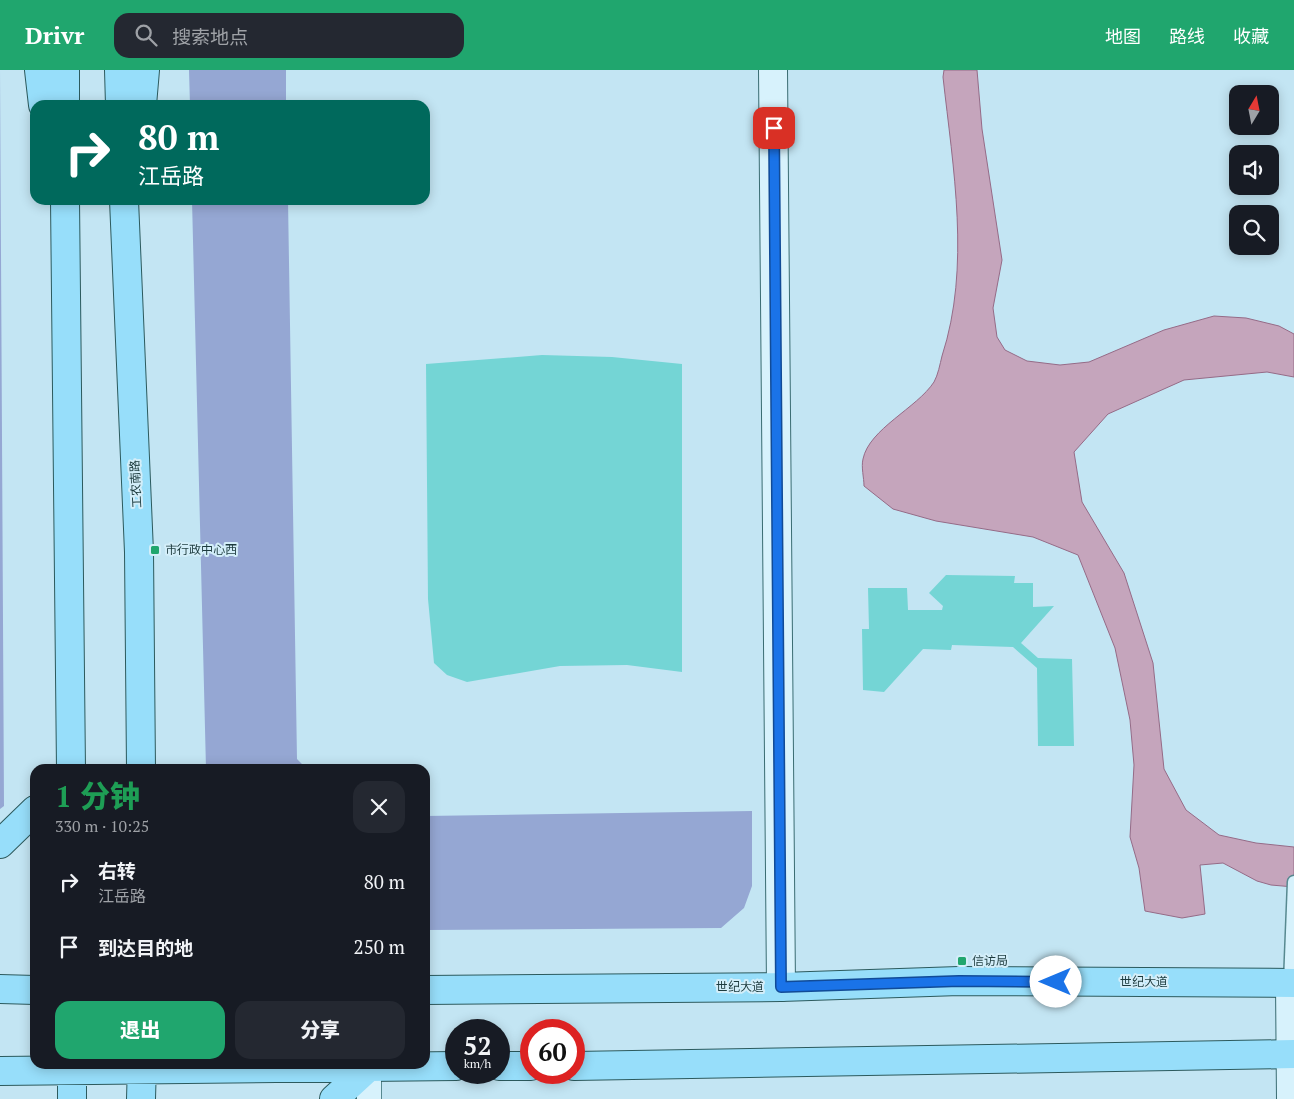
<!DOCTYPE html>
<html lang="zh">
<head>
<meta charset="utf-8">
<style>
	body { margin:0; font-family:"PT Serif","Noto Sans SC",serif; background:#242831; color:#f1f3f6; height:100vh; display:flex; flex-direction:column; font-size:19px; white-space:nowrap }
	* { box-sizing:border-box; margin:0 }
	p { font-size:16px; color:#9ea1a6 }
	.icon { flex:none; width:28px; height:28px; fill:none; stroke:currentColor; stroke-width:2; stroke-linecap:round; stroke-linejoin:round }
	.map { position:relative; flex:1; overflow:hidden }
	.side { position:absolute; left:30px; top:694px; width:400px; height:305px; display:flex; flex-direction:column; background:#171b24; border-radius:15px; box-shadow:0 2px 12px #0003 }
	.side>* { flex:none }
	.top-card { position:absolute; left:30px; top:30px; width:400px; height:105px; border-radius:15px; box-shadow:0 2px 12px #0003; background:#00695c; color:#fff; overflow:hidden }
	.needle { width:32px; rotate:10deg }
	.tools { position:absolute; left:1229px; top:15px; display:grid; gap:10px }
	.tools a { display:grid; place-items:center; width:50px; height:50px; border-radius:10px; background:#171b24; box-shadow:0 2px 12px #0003; font-size:25px }
	.speed { position:absolute; left:445px; top:949px; display:flex; gap:10px; font-size:25px; font-weight:700; text-align:center }
	.speed>* { display:grid; place-content:center; width:65px; height:65px; border-radius:50%; background:#171b24; box-shadow:0 2px 12px #0003; line-height:1 }
	.speed small { font-size:12px; font-weight:400 }
	.speed .limit { border:8px solid #d22; background:#fff; color:#111 }
	.pin { position:absolute; display:grid; place-items:center; width:42px; height:42px; color:#fff; margin:-21px; border-radius:10px; box-shadow:0 2px 8px #0006 }
	.me { position:absolute; width:55px; margin:-28px; rotate:270deg; stroke-linejoin:round; filter:drop-shadow(0 0 4px #0008) }
	.turn { display:flex; align-items:center; gap:18px; height:105px; padding:0 25px; font-size:22px }
	.turn .icon { width:65px; height:65px; stroke-width:2.5 }
	.turn b { display:block; font-size:35px; line-height:42px }
	.round { display:grid; place-items:center; flex:none; width:52px; height:52px; border-radius:15px; background:#242831 }
	.summary { display:flex; align-items:center; justify-content:space-between; height:85px; padding:0 25px }
	h1 { font-size:30px; font-weight:800; line-height:38px; color:#1e9e55 }
	.action { display:flex; gap:10px; margin-top:auto; padding:10px 25px }
	.action a { flex:1; height:58px; border-radius:15px; background:#20a66e; color:#fff; font-size:20px; font-weight:800; line-height:58px; text-align:center }
	.action a+a { background:#242831; color:#f1f3f6 }
	ul { padding:0; list-style:none }
	li { display:flex; align-items:center; gap:15px; height:65px; padding:0 25px }
	li div { flex:1 }
	li b { display:block; font-size:19px }
	li em { font-style:normal }
	header { display:flex; align-items:center; gap:30px; box-sizing:border-box; height:70px; padding:0 25px; background:#20a66e; color:#fff }
	header strong { font-size:24px }
	nav { display:flex; gap:28px; margin-inline-start:auto; font-size:18px }
	.search { width:350px; height:45px; background:#242831; display:flex; align-items:center; gap:12px; box-sizing:border-box; padding:0 18px; border-radius:15px; color:#9ea1a6; font-size:19px }
	.map>svg:first-child { display:block }
</style>
</head>
<body>
<header>
<strong>Drivr</strong>
<div class="search"><svg class="icon" aria-label="search" viewBox="0 0 24 24"><circle cx="10" cy="10" r="6"/><path d="M15 15l6 6"/></svg>搜索地点</div>
<nav><a>地图</a><a>路线</a><a>收藏</a></nav>
</header>
<div class="map">
<svg width="1294" height="1029" viewBox="0 0 1294 1029">
	<rect width="100%" height="100%" fill="#c3e5f3"/>
	<path fill="#95a7d3" d="M0,0L4,736L0,739Z
		M189,0H286V35H190Z
		M192,130H288L297,689L307,699H206Z
		M752,741V816L744,838L721,858L425,860V746Z"/>
	<path fill="#c5a5bc" stroke="#956b87" d="M944,0H977L982,59L1002,190L993,238L997,267L1005,280L1027,291L1060,295L1089,292L1164,260L1214,246L1246,248L1279,256L1294,264V307L1267,302L1184,310L1108,344L1074,382L1082,432L1124,503L1153,593L1164,699L1186,740L1219,765L1256,773L1294,777V817L1271,815L1257,811L1223,793L1200,795L1205,844L1182,848L1145,841L1139,798L1130,767L1134,695L1130,650L1115,578L1078,485L1033,467L936,451L893,439L864,416C864,408 861,397 863,389C869,359 917,338 934,312C938,305 940,294 942,286C971,197 953,98 943,7Z"/>
	<path fill="#74d5d5" d="M542,285L612,287L682,294V602L627,595L560,596L467,612L447,605L434,593L428,529L426,294Z
		M946,505L1015,506L1014,513H1033V537L1054,536L1021,573L1038,588L1072,589L1074,676H1038L1037,598L1013,577L952,575L951,580L923,579L884,622L863,620L862,559H869L868,518H907L908,540H942L943,536L929,523Z"/>
	<g fill="none" stroke-linecap="round" stroke-linejoin="round">
		<g stroke="#578990" stroke-width="15">
			<path id="lane" d="M1290,913L1294,812"/>
		</g>
		<g stroke="#578990" stroke-width="26">
			<path id="street" d="M369,997V1029"/>
		</g>
		<g stroke="#3a6c72" stroke-width="30">
			<path id="secondary" d="M773,0L781,917
				M1290,913L1291,1029"/>
		</g>
		<g stroke="#2c5a5d" stroke-width="30">
			<path id="primary" d="M39,0L43,35
				M119,0L120,35
				M65,35V0
				M142,35L145,0
				M65,130L71,699
				M124,130L139,482L141,699
				M0,774L35,740
				M0,919L35,920
				M425,920L781,917L959,911L1294,913
				M72,994V1029
				M499,996H531
				M574,996L1294,984
				M0,1001L456,996
				M141,1029L142,994
				M334,1029L369,997"/>
		</g>
		<use href="#lane" stroke="#d7f2fc" stroke-width="12"/>
		<use href="#street" stroke="#d7f2fc" stroke-width="24"/>
		<use href="#secondary" stroke="#d7f2fc" stroke-width="28"/>
		<use href="#primary" stroke="#97defa" stroke-width="28"/>
	</g>
	<g fill="none" stroke-linecap="round" stroke-linejoin="round">
		<g stroke="#114b97" stroke-width="12">
			<path id="route" d="M774,58L781,917L959,911L1056,912"/>
		</g>
		<use href="#route" stroke="#1a73e8" stroke-width="9"/>
	</g>
	<g fill="#20a66e" stroke="#d3eef9" stroke-width="2">
		<rect x="150" y="475" width="10" height="10" rx="2.5"/>
		<rect x="957" y="886" width="10" height="10" rx="2.5"/>
	</g>
	<g text-anchor="middle" stroke-width="4" stroke-linejoin="round" paint-order="stroke">
		<g font-size="12" fill="#1d3b3e" stroke="#d3eef9">
			<text transform="translate(136 414) rotate(-93)" y="4">工农南路</text>
			<text x="1144" y="916">世纪大道</text>
			<text x="740" y="921">世纪大道</text>
		</g>
		<g font-size="12" fill="#1d3b3e" stroke="#d3eef9" text-anchor="start">
			<text x="165" y="484">市行政中心西</text>
			<text x="972" y="895">信访局</text>
		</g>
	</g>
</svg>
<div class="tools">
<a><svg class="needle" viewBox="-14 -14 28 28"><path d="M0-13l5 13h-10z" fill="#e53935"/><path d="M0 13l5-13h-10z" fill="#9ea1a6"/></svg></a>
<a><svg class="icon" aria-label="sound" viewBox="0 0 24 24"><path d="M4 9h4l5-4v14l-5-4H4zM17 9q2 3 0 6"/></svg></a>
<a><svg class="icon" aria-label="search" viewBox="0 0 24 24"><circle cx="10" cy="10" r="6"/><path d="M15 15l6 6"/></svg></a>
</div>
<div class="speed"><div>52<small>km/h</small></div><div class="limit">60</div></div>
<div class="pin" style="left:774px;top:58px;background:#d93025"><svg class="icon" aria-label="arrive" viewBox="0 0 24 24"><path d="M6 21V4h12l-3 4 3 4H6"/></svg></div>
<svg class="me" style="left:1056px;top:912px" viewBox="-20 -20 40 40"><circle r="19" fill="#fff"/><path d="M0-13L10 11 0 6-10 11z" fill="#1a73e8"/></svg>
<div class="top-card">
<div class="turn"><svg class="icon" aria-label="right" viewBox="0 0 24 24"><path d="M7 20v-9h11M14 6l5 5-5 5"/></svg><div><b>80 m</b>江岳路</div></div>
</div>
<section class="side">
<div class="summary"><div><h1>1 分钟</h1><p>330 m · 10:25</p></div><a class="round"><svg class="icon" aria-label="close" viewBox="0 0 24 24"><path d="M6 6l12 12M18 6L6 18"/></svg></a></div>
<ul>
<li><svg class="icon" aria-label="right" viewBox="0 0 24 24"><path d="M7 20v-9h11M14 6l5 5-5 5"/></svg><div><b>右转</b><p>江岳路</p></div><em>80 m</em></li>
<li><svg class="icon" aria-label="arrive" viewBox="0 0 24 24"><path d="M6 21V4h12l-3 4 3 4H6"/></svg><div><b>到达目的地</b></div><em>250 m</em></li>
</ul>
<div class="action"><a>退出</a><a>分享</a></div>
</section>
</div>
</body>
</html>
